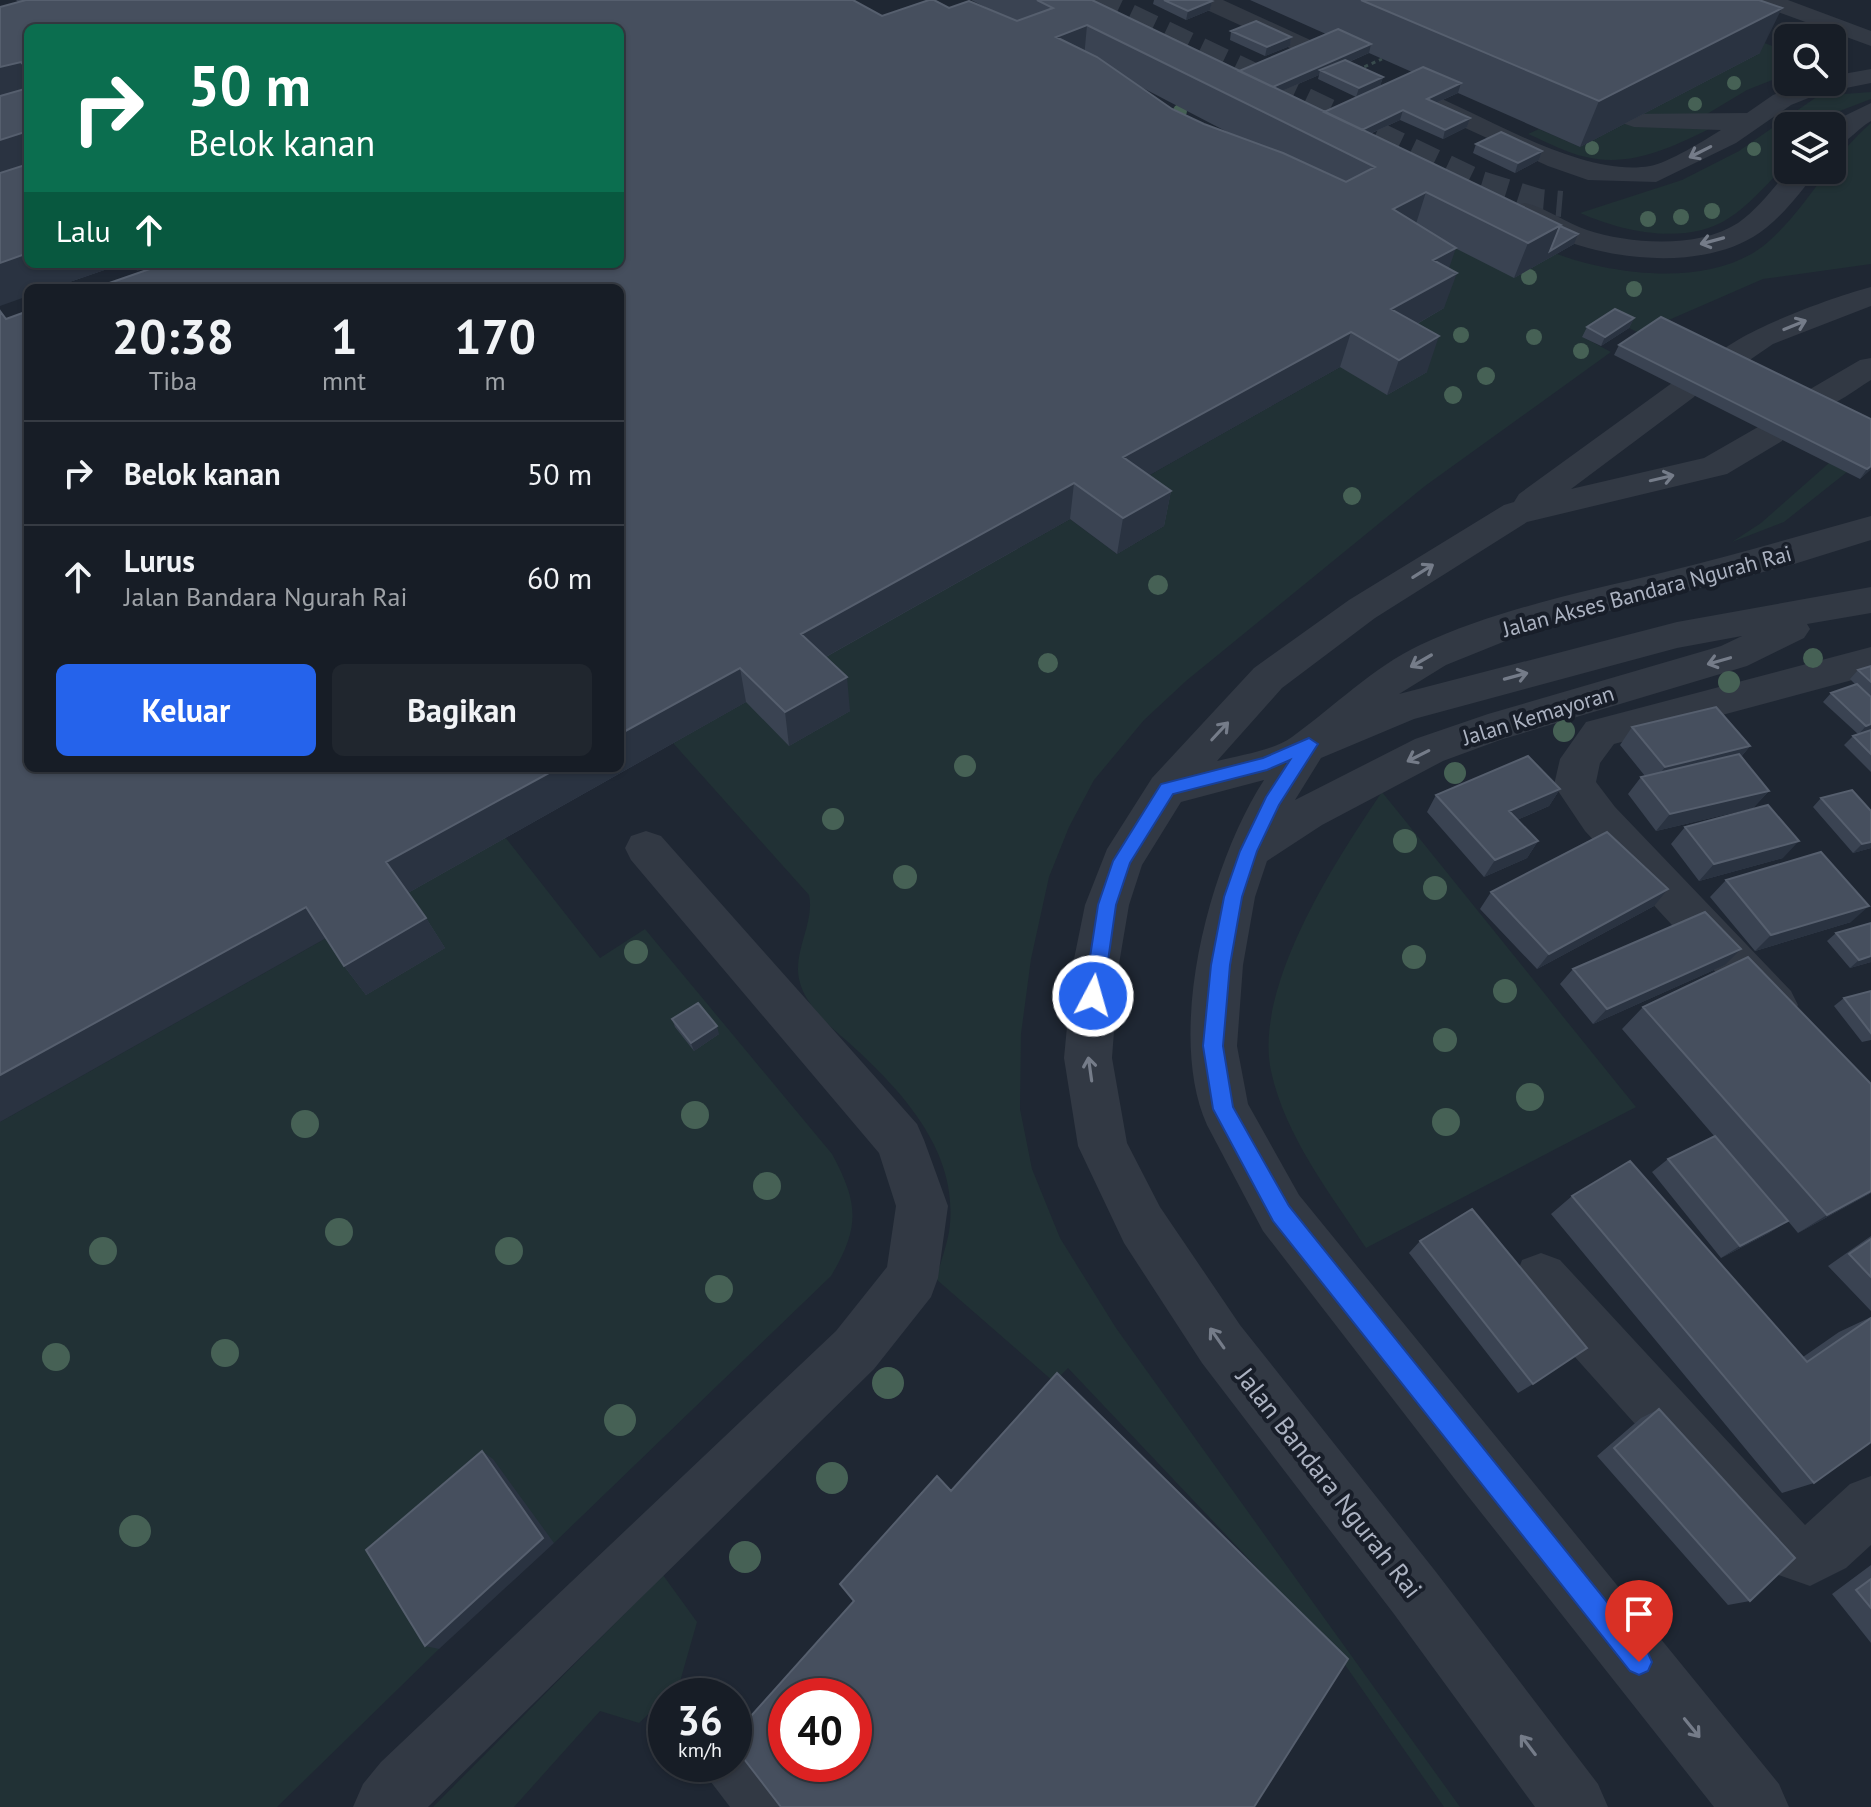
<!DOCTYPE html>
<html lang="id">
<head>
<meta charset="utf-8">
<style>
	body { margin:0; font-family:"PT Sans",sans-serif; background:#20262e; color:#f1f3f6; height:100vh; display:flex; flex-direction:column; font-size:30px; white-space:nowrap }
	* { box-sizing:border-box; margin:0 }
	p { font-size:26px; color:#9ea2a7 }
	.icon { flex:none; width:44px; height:44px; fill:none; stroke:currentColor; stroke-width:2; stroke-linecap:round; stroke-linejoin:round }
	.map { position:relative; flex:1; overflow:hidden }
	.sheet { position:absolute; left:24px; top:284px; width:600px; height:488px; display:flex; flex-direction:column; background:#171d26; border-radius:12px; box-shadow:0 2px 6px #0004,0 0 0 2px #363b43 }
	.sheet>* { flex:none }
	.banner { position:absolute; left:24px; top:24px; width:600px; height:244px; border-radius:12px; box-shadow:0 2px 6px #0004,0 0 0 2px #363b43; background:#0b6e4f; color:#fff; overflow:hidden }
	.controls { position:absolute; left:1774px; top:24px; display:grid; gap:16px }
	.controls a { display:grid; place-items:center; width:72px; height:72px; border-radius:12px; background:#171d26; box-shadow:0 2px 6px #0004,0 0 0 2px #363b43; font-size:40px }
	.speed { position:absolute; left:648px; top:1678px; display:flex; gap:16px; font-size:40px; font-weight:700; text-align:center }
	.speed>* { display:grid; place-content:center; width:104px; height:104px; border-radius:50%; background:#171d26; box-shadow:0 2px 6px #0004,0 0 0 2px #363b43; line-height:1 }
	.speed small { font-size:20px; font-weight:400 }
	.speed .limit { border:12px solid #d22; background:#fff; color:#111 }
	.pin { position:absolute; display:grid; place-items:center; width:68px; height:68px; color:#fff; margin:-82px -34px; border-radius:50% 50% 50% 0; rotate:-45deg; box-shadow:0 0 8px #0007 }
	.pin .icon { rotate:45deg }
	.me { position:absolute; width:88px; margin:-44px; rotate:6deg; stroke-linejoin:round; filter:drop-shadow(0 0 6px #0008) }
	.turn { display:flex; align-items:center; gap:28px; height:168px; padding:0 32px; font-size:36px }
	.turn .icon { width:104px; height:104px; stroke-width:2.5 }
	.turn b { display:block; font-size:56px; line-height:68px }
	.then { display:flex; align-items:center; height:76px; padding:0 32px; background:#0003; gap:16px; font-size:30px }
	.eta { display:flex; justify-content:space-evenly; align-items:center; height:136px; text-align:center }
	.eta b { font-size:48px; font-weight:700; line-height:56px }
	.cta { display:flex; gap:16px; margin-top:auto; padding:16px 32px }
	.cta a { flex:1; height:92px; border-radius:12px; background:#2563eb; color:#fff; font-size:32px; font-weight:700; line-height:92px; text-align:center }
	.cta a+a { background:#20262e; color:#f1f3f6 }
	ul { padding:0; list-style:none }
	li { display:flex; align-items:center; gap:24px; height:104px; padding:0 32px; border-top:2px solid #363b43 }
	li div { flex:1 }
	li b { display:block; font-size:30px }
	li em { font-style:normal }
	.map>svg:first-child { display:block }
</style>
</head>
<body>
<div class="map">
<svg width="1871" height="1807" viewBox="0 0 1871 1807">
	<rect width="100%" height="100%" fill="#1f2733"/>
	<path fill="#213135" d="M1653,0L1788,52V74L1747,90L1707,114H1643Z
		M1871,92V99L1832,114L1815,126H1788L1787,163C1769,182 1751,204 1729,218C1687,246 1623,232 1580,213L1682,180L1739,151L1818,96Z
		M1871,123V264L1763,279L1639,333L1611,319L1583,337L1611,352L1425,486L1186,681L1144,720L1094,780L1069,827L1049,877L1031,959L1021,1034L1020,1109L1032,1169L1060,1238L1116,1328L1460,1807H1444L1334,1649L1068,1368L1054,1382L936,1279C940,1264 946,1248 949,1232C961,1152 901,1090 847,1041C829,1026 804,1004 799,979C793,951 815,922 809,895L673,743L1070,519L1117,554L1164,526L1118,493L1340,367L1383,244L1557,254C1617,276 1716,288 1768,242C1808,207 1831,157 1871,123Z
		M1624,124L1711,128C1673,147 1629,168 1586,157C1566,153 1547,142 1528,134L1539,129L1580,147Z
		M1829,463L1847,472L1784,522L1732,542L1761,523Z
		M1382,792L1636,1107L1366,1248C1330,1193 1285,1136 1271,1071C1253,987 1337,858 1382,792Z
		M505,837L600,958L645,929L832,1154C859,1204 860,1227 831,1276L554,1543L381,1556L439,1649L277,1807H0V1122L328,937L367,994L444,948L406,894Z
		M663,1575L697,1622L679,1685L639,1723L600,1711L514,1807H433Z"/>
	<g fill="none" stroke-linecap="round" stroke-linejoin="round">
		<path stroke="#343c48" stroke-width="26" stroke-dasharray="26 13" stroke-linecap="butt" d="M1094,0L1481,184L1539,202L1562,204"/>
		<path stroke="#394b4d" stroke-width="3" stroke-dasharray="4 4" stroke-linecap="butt" d="M1357,70L1382,59"/>
		<path fill="#323944" fill-rule="evenodd" d="M1193,0H1223L1319,44L1323,49L1319,54H1303L1196,5Z
			M1756,0H1788L1871,31V46L1759,5Z
			M1871,69V83L1821,93L1791,105L1736,143L1656,182L1588,180L1548,166L1424,109L1420,104L1424,99H1442C1499,124 1587,177 1650,166C1668,163 1705,140 1721,130L1634,127L1625,124L1621,119L1625,114L1747,113L1773,95L1805,82H1832V76Z
			M1871,103V121C1857,129 1847,144 1832,148L1831,126L1838,119Z
			M1789,170H1817C1801,193 1778,222 1753,237C1701,268 1620,261 1566,241C1548,235 1532,225 1515,217L1511,211L1515,205L1525,203C1547,208 1566,223 1587,230C1630,244 1698,249 1738,223C1758,209 1773,188 1789,170Z
			M1871,287V306L1773,344L1738,368L1727,370L1716,368L1711,361C1731,333 1836,296 1871,287Z
			M1871,358V380C1850,393 1825,415 1800,409L1795,402L1800,395L1860,360Z
			M1683,380L1694,383L1699,390L1694,397L1571,489L1704,458L1758,427L1770,424L1782,427L1786,434L1782,441L1727,474L1527,522L1375,618L1282,688L1217,761C1240,755 1272,751 1292,737C1335,706 1372,668 1420,645C1497,609 1583,592 1665,572C1734,555 1802,535 1871,516V540L1791,565L1570,621L1513,638L1446,665L1399,694L1677,622L1871,587V613L1807,624L1810,629L1804,638L1747,666L1500,740L1443,761L1322,825L1267,861L1255,897L1243,965L1237,1046L1248,1104L1299,1195L1779,1784L1789,1807H1714L1464,1491L1263,1231L1207,1125C1165,1032 1210,863 1264,780L1181,802L1142,865L1129,905L1119,964L1112,1058L1127,1143L1160,1207L1240,1325L1436,1572L1598,1784L1608,1807H1535L1394,1614L1202,1363L1124,1243L1078,1146L1064,1058L1073,964L1085,905L1107,849L1152,778L1254,668L1349,600L1504,505L1514,502L1519,494L1672,383ZM1742,636L1721,646L1488,714L1415,739L1295,800L1321,758L1414,719L1677,648Z
			M1871,647V675L1614,744L1600,763L1596,782L1615,807L1791,991L1798,1005L1791,1019L1775,1025L1759,1019L1585,831L1554,785L1560,759L1586,722Z
			M646,831L661,836L917,1124L924,1140L948,1206L938,1278L931,1297L874,1369L428,1807H353L363,1784L381,1762L836,1331L887,1267L896,1206L879,1153L631,860L625,848L631,836Z
			M1541,1253L1560,1260L1805,1525L1850,1484L1871,1476V1545L1846,1568L1810,1586L1767,1571L1522,1298L1515,1279L1522,1260Z
			M734,1727L757,1736L793,1784L803,1807H730L711,1782L704,1764H734Z"/>
	</g>
	<g fill="#466155">
		<circle cx="1734" cy="83" r="7"/>
		<circle cx="1695" cy="104" r="7"/>
		<circle cx="1180" cy="111" r="7"/>
		<circle cx="1592" cy="148" r="7"/>
		<circle cx="1754" cy="149" r="7"/>
		<circle cx="1712" cy="211" r="8"/>
		<circle cx="1681" cy="217" r="8"/>
		<circle cx="1648" cy="219" r="8"/>
		<circle cx="1529" cy="277" r="8"/>
		<circle cx="1634" cy="289" r="8"/>
		<circle cx="1461" cy="335" r="8"/>
		<circle cx="1534" cy="337" r="8"/>
		<circle cx="1581" cy="351" r="8"/>
		<circle cx="1486" cy="376" r="9"/>
		<circle cx="1453" cy="395" r="9"/>
		<circle cx="1352" cy="496" r="9"/>
		<circle cx="1158" cy="585" r="10"/>
		<circle cx="1813" cy="658" r="10"/>
		<circle cx="1048" cy="663" r="10"/>
		<circle cx="1729" cy="682" r="11"/>
		<circle cx="1564" cy="731" r="11"/>
		<circle cx="965" cy="766" r="11"/>
		<circle cx="1455" cy="773" r="11"/>
		<circle cx="833" cy="819" r="11"/>
		<circle cx="1405" cy="841" r="12"/>
		<circle cx="905" cy="877" r="12"/>
		<circle cx="1435" cy="888" r="12"/>
		<circle cx="636" cy="952" r="12"/>
		<circle cx="1414" cy="957" r="12"/>
		<circle cx="1505" cy="991" r="12"/>
		<circle cx="1445" cy="1040" r="12"/>
		<circle cx="1530" cy="1097" r="14"/>
		<circle cx="695" cy="1115" r="14"/>
		<circle cx="1446" cy="1122" r="14"/>
		<circle cx="305" cy="1124" r="14"/>
		<circle cx="767" cy="1186" r="14"/>
		<circle cx="339" cy="1232" r="14"/>
		<circle cx="103" cy="1251" r="14"/>
		<circle cx="509" cy="1251" r="14"/>
		<circle cx="719" cy="1289" r="14"/>
		<circle cx="225" cy="1353" r="14"/>
		<circle cx="56" cy="1357" r="14"/>
		<circle cx="888" cy="1383" r="16"/>
		<circle cx="620" cy="1420" r="16"/>
		<circle cx="832" cy="1478" r="16"/>
		<circle cx="135" cy="1531" r="16"/>
		<circle cx="745" cy="1557" r="16"/>
	</g>
	<path fill="#3a4352" fill-rule="evenodd" d="M16,0H853L882,16L949,8L989,9L971,0H1092L1239,71L1326,34L1250,0H1759L1760,53L1580,147L1458,93L1436,103L1470,118L1467,127L1443,139L1400,120L1370,134L1574,244L1514,278L1455,248L1448,268L1444,308L1417,324L1427,372L1387,395L1340,367L1149,475L1171,491L1164,526L1117,554L1070,519L826,657L850,711L789,746L746,702L408,893L426,918L445,948L366,995L344,966L326,938L6,319L620,264V28H28V264H122L52,288H28L18,2ZM1369,53L1412,72L1324,112L1282,91L1319,75L1318,79L1356,97L1380,86L1383,77L1349,62ZM1141,87L1235,136L1204,124L1172,109Z
		M1154,0H1209L1212,1L1210,10L1186,20L1153,4Z
		M1231,31L1291,37L1290,46L1265,56L1230,40Z
		M1476,144L1542,151L1539,160L1515,173L1473,153Z
		M1634,318L1629,328L1601,346L1582,337L1587,327Z
		M1619,345L1871,419V469L1860,479L1614,355Z
		M1871,666V772L1844,745L1853,736L1858,734L1823,702L1831,693L1856,685L1850,679L1858,670Z
		M1632,727L1750,746L1741,757L1769,791L1753,808L1656,831L1628,794L1641,777L1645,776L1620,745Z
		M1560,789L1549,806L1517,820L1538,841L1527,858L1484,877L1427,812L1436,795Z
		M1821,798L1871,848L1853,853L1813,807Z
		M1685,827L1783,858L1699,881L1671,844Z
		M1726,880L1851,922L1755,951L1710,897Z
		M1491,892L1654,906L1537,969L1480,909Z
		M1871,923V962L1850,968L1827,941L1836,933Z
		M1725,965L1593,1024L1560,984L1573,969Z
		M1871,991V1040L1862,1042L1834,1006L1844,998Z
		M1643,1007L1871,1193L1798,1233L1788,1221L1769,1233L1721,1258L1652,1172L1668,1159L1715,1137L1622,1029Z
		M672,1019L719,1034L694,1051L675,1027Z
		M1572,1196L1803,1357L1839,1332L1871,1317L1814,1483L1782,1493L1551,1214Z
		M1871,1236V1311L1828,1266Z
		M1420,1241L1533,1384L1518,1393L1409,1253Z
		M1659,1409L1750,1601L1728,1605L1597,1456L1641,1418Z
		M1871,1565V1643L1832,1594Z"/>
	<path fill="#2a3341" d="M1212,1L1210,10L1186,20L1188,11Z
		M1782,8L1760,53L1580,147L1599,101Z
		M1087,25L1084,58L1056,37Z
		M1291,37L1290,46L1265,56L1267,47Z
		M1371,44L1369,53L1325,72L1320,70L1319,75L1270,96L1272,87Z
		M21,62L28,75V99L0,107V67Z
		M1383,77L1380,86L1356,97L1359,88Z
		M1461,83L1458,93L1424,108L1427,99Z
		M1403,110L1400,120L1358,139L1361,130Z
		M1470,118L1467,127L1443,139L1445,130Z
		M28,131V172L0,180V140Z
		M1542,151L1539,160L1515,173L1518,163Z
		M1426,192L1415,227L1393,209Z
		M1561,225L1550,251L1578,234L1574,244L1514,278L1528,243Z
		M1456,248L1445,280L1457,273L1444,308L1380,345L1391,309L1433,260Z
		M28,253V264H122L52,288H28V296L0,306V263Z
		M134,264H158L137,271Z
		M1634,318L1629,328L1601,346L1605,337Z
		M1351,332L1340,367L1118,493L1123,457Z
		M1439,336L1427,372L1387,395L1399,360Z
		M1871,466V469L1860,479L1867,469Z
		M1074,483L1070,519L806,668L801,634Z
		M1171,491L1164,526L1117,554L1123,518Z
		M740,668L746,702L406,894L386,862L558,768H620V734Z
		M847,677L850,711L789,746L785,712Z
		M1871,724V731L1858,735L1866,726Z
		M1750,746L1735,764L1652,785L1665,767Z
		M1560,789L1549,806L1498,828L1509,811Z
		M1769,791L1753,808L1656,831L1670,814Z
		M1538,841L1527,858L1484,877L1495,860Z
		M1799,841L1783,858L1699,881L1714,864Z
		M1871,842V848L1853,853L1862,844Z
		M1668,889L1654,906L1537,969L1549,954Z
		M1869,906L1851,922L1755,951L1771,935Z
		M306,907L328,937L0,1122V1075Z
		M426,918L445,948L366,995L344,966Z
		M1741,949L1725,965L1593,1024L1607,1009Z
		M1871,956V962L1850,968L1859,960Z
		M717,1026L719,1034L694,1051L691,1043Z
		M1871,1191V1193L1798,1233L1827,1215Z
		M1788,1221L1769,1233L1721,1258L1740,1246Z
		M482,1451L493,1459L554,1543L439,1649L425,1646Z"/>
	<path fill="#464f5e" stroke="#565f6e" stroke-width="2" fill-rule="evenodd" d="M26,0H853L882,16L929,0H934L949,8L969,1L1017,21L1053,8L1037,0H1092L1561,225L1528,243L1426,192L1393,209L1456,248L1433,260L1457,273L1391,309L1439,336L1399,360L1351,332L1123,457L1171,491L1123,518L1074,483L801,634L847,677L785,712L740,668L620,734V288H95L164,264H620V28H28V70L21,62L0,67V7ZM1087,25L1375,167L1346,182L1283,153L1204,124L1172,109L1097,57L1056,37Z
		M1164,0H1209L1212,1L1188,11Z
		M1361,0H1759L1782,8L1599,101Z
		M1256,21L1291,37L1267,47L1231,31Z
		M1338,29L1371,44L1273,87L1239,71Z
		M1345,60L1383,77L1359,88L1320,70Z
		M1423,67L1461,83L1427,99L1470,118L1445,130L1403,110L1362,130L1324,112Z
		M28,88V131L0,140V96Z
		M1501,132L1542,151L1518,163L1476,144Z
		M28,164V253L0,263V173Z
		M1560,226L1578,234L1550,251Z
		M1615,309L1634,318L1605,337L1587,327Z
		M0,311L6,319L28,311V768H558L386,862L426,918L344,966L306,907L0,1075Z
		M1661,317L1871,419V466L1867,469L1619,345Z
		M1871,666V682L1858,670Z
		M1857,684L1871,697V724L1866,726L1831,693Z
		M1716,707L1750,746L1665,767L1632,727Z
		M1871,730V754L1853,736Z
		M1739,754L1769,791L1670,814L1641,777Z
		M1528,756L1560,789L1509,811L1538,841L1495,860L1436,795Z
		M1852,790L1871,811V842L1862,844L1821,798Z
		M1768,805L1799,841L1714,864L1685,827Z
		M1607,832L1668,889L1549,954L1491,892Z
		M1821,852L1869,906L1771,935L1726,880Z
		M1705,912L1741,949L1607,1009L1573,969Z
		M1871,923V956L1859,960L1836,933Z
		M1748,957L1871,1084V1191L1827,1215L1643,1007Z
		M1871,991V1033L1844,998Z
		M698,1003L717,1026L691,1043L672,1019Z
		M1715,1136L1788,1221L1740,1246L1668,1159Z
		M1630,1161L1807,1362L1871,1318V1442L1814,1483L1572,1196Z
		M1472,1209L1587,1348L1533,1384L1420,1241Z
		M1871,1239V1277L1849,1254Z
		M1057,1373L1348,1659L1254,1807H781L734,1746V1735L854,1601L840,1584L937,1476L951,1491ZM786,1696H854V1764H786Z
		M1659,1409L1795,1558L1750,1601L1614,1448Z
		M482,1451L543,1538L425,1646L366,1550Z
		M1871,1579V1608L1856,1590Z"/>
	<defs><path id="oneway-shaft" d="M-6 0H5M1.5-3L5.5 0L1.5 3" fill="none" stroke-width="1.6" stroke-linecap="round" stroke-linejoin="round" transform="scale(2)"/></defs>
	<g stroke="#757c89">
		<use href="#oneway-shaft" transform="translate(1700 152) rotate(153)"/>
		<use href="#oneway-shaft" transform="translate(1712 241) rotate(165)"/>
		<use href="#oneway-shaft" transform="translate(1795 325) rotate(-22)"/>
		<use href="#oneway-shaft" transform="translate(1662 478) rotate(-13)"/>
		<use href="#oneway-shaft" transform="translate(1423 571) rotate(-32)"/>
		<use href="#oneway-shaft" transform="translate(1421 661) rotate(150)"/>
		<use href="#oneway-shaft" transform="translate(1719 661) rotate(164)"/>
		<use href="#oneway-shaft" transform="translate(1516 676) rotate(-15)"/>
		<use href="#oneway-shaft" transform="translate(1220 731) rotate(-47)"/>
		<use href="#oneway-shaft" transform="translate(1418 756) rotate(153)"/>
		<use href="#oneway-shaft" transform="translate(1090 1069) rotate(-98)"/>
		<use href="#oneway-shaft" transform="translate(1217 1338) rotate(-125)"/>
		<use href="#oneway-shaft" transform="translate(1692 1728) rotate(51)"/>
		<use href="#oneway-shaft" transform="translate(1528 1745) rotate(-127)"/>
	</g>
	<path fill="#2563eb" stroke="#184099" stroke-width="2" d="M1309,738L1318,744L1279,805L1257,851L1242,897L1230,965L1223,1046L1233,1107L1289,1206L1648,1653L1652,1662L1648,1671L1639,1675L1630,1671L1273,1221L1213,1109L1203,1046L1211,965L1224,897L1240,851L1266,797L1290,760L1267,770L1173,794L1130,863L1116,905L1103,996L1100,1002L1093,1004L1087,1002L1084,996L1098,905L1113,861L1161,784L1263,758Z"/>
	<g text-anchor="middle" stroke-width="8" stroke-linejoin="round" paint-order="stroke">
		<g font-size="22" fill="#acb3c2" stroke="#181e29">
			<text transform="translate(1647 591) rotate(-15)" y="8">Jalan Akses Bandara Ngurah Rai</text>
			<text transform="translate(1538 715) rotate(-17)" y="8">Jalan Kemayoran</text>
		</g>
		<g font-size="26" fill="#acb3c2" stroke="#181e29">
			<text transform="translate(1329 1483) rotate(52)" y="9">Jalan Bandara Ngurah Rai</text>
		</g>
	</g>
</svg>
<div class="controls">
<a><svg class="icon" aria-label="search" viewBox="0 0 24 24"><circle cx="10" cy="10" r="6"/><path d="M15 15l6 6"/></svg></a>
<a><svg class="icon" aria-label="layers" viewBox="0 0 24 24"><path d="M12 4l9 5-9 5-9-5zM3 14l9 5 9-5"/></svg></a>
</div>
<div class="speed"><div>36<small>km/h</small></div><div class="limit">40</div></div>
<div class="pin" style="left:1639px;top:1662px;background:#d93025"><svg class="icon" aria-label="arrive" viewBox="0 0 24 24"><path d="M6 21V4h12l-3 4 3 4H6"/></svg></div>
<svg class="me" style="left:1093px;top:996px" viewBox="-20 -20 40 40"><circle r="17" fill="#2563eb" stroke="#fff" stroke-width="3"/><path d="M0-11L8 9 0 5-8 9z" fill="#fff"/></svg>
<div class="banner">
<div class="turn"><svg class="icon" aria-label="right" viewBox="0 0 24 24"><path d="M7 20v-9h11M14 6l5 5-5 5"/></svg><div><b>50 m</b>Belok kanan</div></div>
<div class="then">Lalu<svg class="icon" aria-label="ahead" viewBox="0 0 24 24"><path d="M12 20V5M6 11l6-6 6 6"/></svg></div>
</div>
<section class="sheet">
<div class="eta">
<div><b>20:38</b><p>Tiba</p></div>
<div><b>1</b><p>mnt</p></div>
<div><b>170</b><p>m</p></div>
</div>
<ul>
<li><svg class="icon" aria-label="right" viewBox="0 0 24 24"><path d="M7 20v-9h11M14 6l5 5-5 5"/></svg><div><b>Belok kanan</b></div><em>50 m</em></li>
<li><svg class="icon" aria-label="ahead" viewBox="0 0 24 24"><path d="M12 20V5M6 11l6-6 6 6"/></svg><div><b>Lurus</b><p>Jalan Bandara Ngurah Rai</p></div><em>60 m</em></li>
</ul>
<div class="cta"><a>Keluar</a><a>Bagikan</a></div>
</section>
</div>
</body>
</html>
